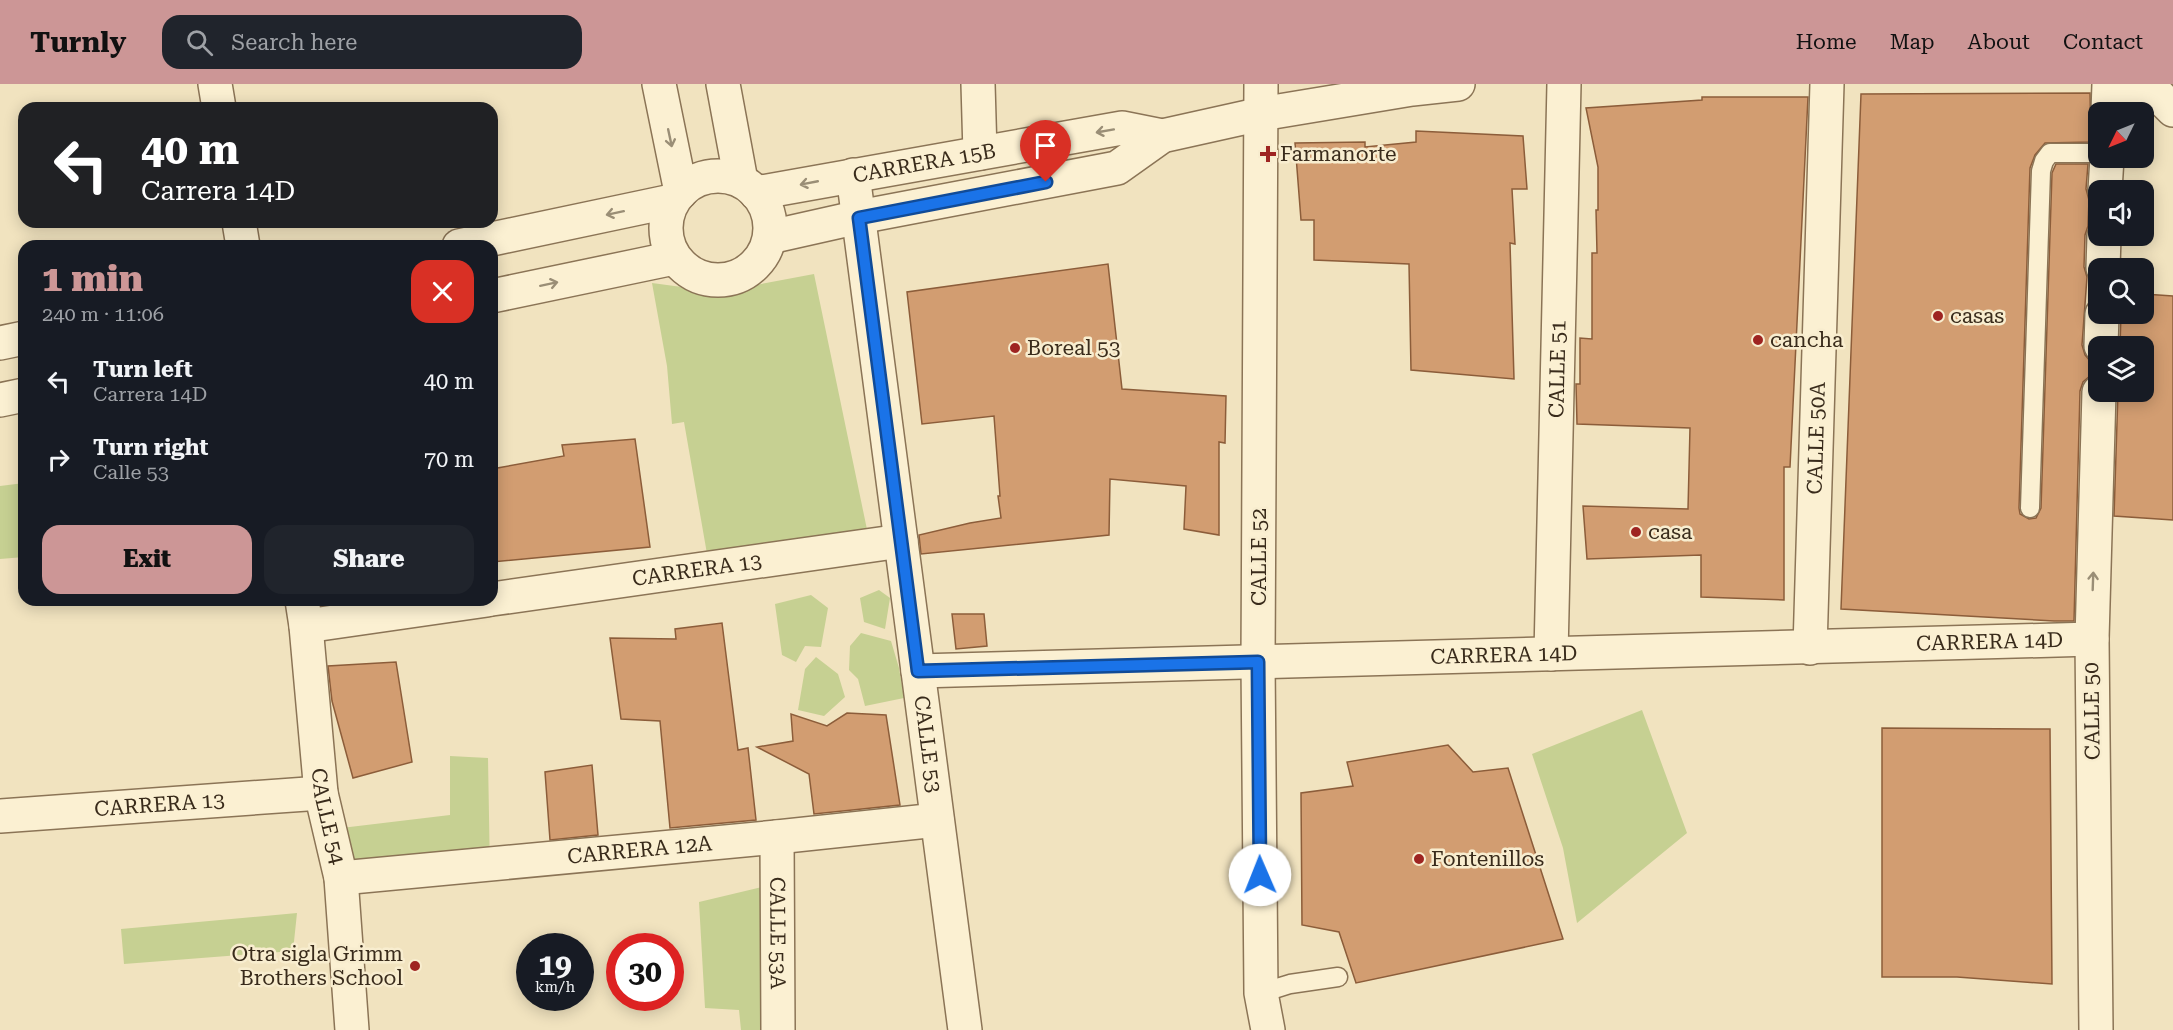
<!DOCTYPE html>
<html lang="en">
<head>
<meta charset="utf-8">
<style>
	body { margin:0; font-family:"Roboto Serif",serif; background:#20242c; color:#f1f3f6; height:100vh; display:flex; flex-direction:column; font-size:22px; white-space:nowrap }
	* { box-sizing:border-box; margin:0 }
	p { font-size:20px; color:#9ea1a6 }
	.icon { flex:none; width:33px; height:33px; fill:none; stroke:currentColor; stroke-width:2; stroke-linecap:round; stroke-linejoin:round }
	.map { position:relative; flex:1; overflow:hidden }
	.side { position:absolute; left:18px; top:156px; width:480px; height:366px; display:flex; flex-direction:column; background:#171b24; border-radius:18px; box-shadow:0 3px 15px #0003 }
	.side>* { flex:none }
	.top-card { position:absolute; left:18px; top:18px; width:480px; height:126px; border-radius:18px; box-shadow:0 3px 15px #0003; background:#202124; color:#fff; overflow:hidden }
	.needle { width:39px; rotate:227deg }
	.fabs { position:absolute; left:2088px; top:18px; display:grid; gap:12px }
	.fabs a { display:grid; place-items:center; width:66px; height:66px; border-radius:12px; background:#171b24; box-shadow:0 3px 15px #0003; font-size:30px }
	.speed { position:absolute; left:516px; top:849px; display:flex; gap:12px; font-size:30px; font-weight:700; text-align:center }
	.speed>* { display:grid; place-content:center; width:78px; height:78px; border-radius:50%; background:#171b24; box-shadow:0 3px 15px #0003; line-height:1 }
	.speed small { font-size:15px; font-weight:400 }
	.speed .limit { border:9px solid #d22; background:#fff; color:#111 }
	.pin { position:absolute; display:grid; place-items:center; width:51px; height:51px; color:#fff; margin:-62px -26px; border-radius:50% 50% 50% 0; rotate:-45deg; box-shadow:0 0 6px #0007 }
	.pin .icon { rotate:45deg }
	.me { position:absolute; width:66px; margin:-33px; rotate:359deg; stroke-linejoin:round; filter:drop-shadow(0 0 4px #0008) }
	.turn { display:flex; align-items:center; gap:21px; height:126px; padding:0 24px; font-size:27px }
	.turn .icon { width:78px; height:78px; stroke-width:2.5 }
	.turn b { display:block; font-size:42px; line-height:51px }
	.round { display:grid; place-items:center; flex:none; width:63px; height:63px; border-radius:18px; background:#20242c }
	.headline { display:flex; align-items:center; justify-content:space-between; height:102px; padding:0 24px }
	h1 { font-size:36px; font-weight:800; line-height:45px; color:#cc9696 }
	.cta { display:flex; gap:12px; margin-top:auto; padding:12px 24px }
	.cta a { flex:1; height:69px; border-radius:18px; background:#cc9696; color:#111; font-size:24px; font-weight:800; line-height:69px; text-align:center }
	.cta a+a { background:#20242c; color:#f1f3f6 }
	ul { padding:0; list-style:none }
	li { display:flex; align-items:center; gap:18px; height:78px; padding:0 24px }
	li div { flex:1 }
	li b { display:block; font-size:22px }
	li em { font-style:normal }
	header { display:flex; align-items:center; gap:36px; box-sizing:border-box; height:84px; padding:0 30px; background:#cc9696; color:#111 }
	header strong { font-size:28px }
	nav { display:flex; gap:33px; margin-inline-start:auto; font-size:21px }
	.search { width:420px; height:54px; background:#20242c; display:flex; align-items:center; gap:15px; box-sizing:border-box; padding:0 21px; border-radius:18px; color:#9ea1a6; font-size:22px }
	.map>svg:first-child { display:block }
</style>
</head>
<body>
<header>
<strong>Turnly</strong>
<div class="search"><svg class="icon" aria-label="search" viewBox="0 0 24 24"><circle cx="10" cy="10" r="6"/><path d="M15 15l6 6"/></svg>Search here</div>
<nav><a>Home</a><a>Map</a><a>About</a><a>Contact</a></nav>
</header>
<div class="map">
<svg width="2173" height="946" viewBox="0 0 2173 946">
	<rect width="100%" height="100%" fill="#f1e3bf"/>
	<path fill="#c6d092" d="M814,190L870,460L710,487L684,338L672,340L667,282L652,199L719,208Z
		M24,399V473L0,475V402Z
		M879,506L890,514L885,545L864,538L860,514Z
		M811,511L828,524L821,563L805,562L796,578L782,571L775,520Z
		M861,549L891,557L899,584L904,614L865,622L858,595L849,586L850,562Z
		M816,573L838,590L845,613L824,632L798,626L805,585Z
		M1642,626L1687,749L1577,839L1563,764L1532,670Z
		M450,672L488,674L490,789L333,807V745L450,731Z
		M762,803L778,946H741L739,926L705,924L699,818Z
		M297,829L293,867L124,880L121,845Z"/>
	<path fill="#d29d71" stroke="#8c5d3a" stroke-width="1.5" d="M2090,9L2091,58L2045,59L2035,71L2030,84L2019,424L2020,430L2029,435L2036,434L2041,424L2052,89L2056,80H2088L2086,105L2089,116L2088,142L2085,151L2084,183L2087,193L2082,261L2085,271L2091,278L2098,280V289L2090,292L2083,298L2080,307L2074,537H2054L1841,525L1861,10Z
		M1702,13H1808L1790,383H1784V516L1701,513V471L1587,475L1583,422L1688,425L1690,344L1577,340L1576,300H1580V254L1592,255V169H1597L1596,126H1598V83L1586,24L1702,16Z
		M1416,47L1523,52L1527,105H1512L1515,160L1510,159L1514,295L1411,286L1409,180L1314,176V136H1301L1295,59L1365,58V63L1416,58Z
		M1108,180L1122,305L1226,312L1225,359L1219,358V451L1184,445L1186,402L1110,395L1109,451L921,470L919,451L970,439L1001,434L998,412H1000L994,332L922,340L907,208Z
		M2144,210L2173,212V436L2114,432L2118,308H2144V262H2120L2121,230H2144Z
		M635,355L650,463L492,478V385L564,372L562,361Z
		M952,530H984L987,562L956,565Z
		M722,539L738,666L748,664L756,736L670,744L660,637L621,635L610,554L676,555L675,545Z
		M396,578L412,678L353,694L332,617L328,582Z
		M847,629L886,631L900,721L814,730L809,690L757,663L793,657L791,630L827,642Z
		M1882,644L2050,645L2052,900L1957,893H1882Z
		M1448,661L1473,688L1508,684L1563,855L1356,899L1339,848L1302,841L1301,709L1353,702L1347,678Z
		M592,681L598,751L550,756L545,688Z"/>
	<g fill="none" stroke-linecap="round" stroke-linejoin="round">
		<g stroke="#8b7456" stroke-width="21">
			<path id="service" d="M2030,424L2041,87L2044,77L2050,69H2098
				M1261,909L1290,900L1338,893"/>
		</g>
		<g stroke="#8b7456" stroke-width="36">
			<g id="minor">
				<path d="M215,0L219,24"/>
				<path d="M659,0L681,108"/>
				<path d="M723,0L741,97"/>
				<path d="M978,0L980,69"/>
				<path d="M1261,0L1258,578L1261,909L1268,946"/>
				<path d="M2147,0L2173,26"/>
				<path d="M2114,28L2143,0"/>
				<path id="s1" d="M853,91L965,946"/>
				<path d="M239,138L243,162"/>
				<path id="s2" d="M492,515L901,457"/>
				<path id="s3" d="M302,516L306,542L321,709L341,794L352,946"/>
				<path d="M306,542L487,516"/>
				<path id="s4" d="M1810,564L1827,0"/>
				<path id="s5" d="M1551,570L1564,0"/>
				<path id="s6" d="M918,587L2092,555"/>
				<path id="s7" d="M0,732L321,709"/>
				<path id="s8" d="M777,753L778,946"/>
				<path id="s9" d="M341,794L777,753L937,736"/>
			</g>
		</g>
		<g stroke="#8b7456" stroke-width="36">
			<g id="tertiary">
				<path d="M2108,28L2109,0"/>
				<circle cx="718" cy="144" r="52"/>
				<path d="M2105,106L2107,74"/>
				<path id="s10" d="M756,109L1122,44L1162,52"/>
				<path d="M770,153L859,133L1117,84L1162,52L1261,30L1412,5L1458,0"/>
				<path d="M459,162L672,117"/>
				<path d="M2103,184L2104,152"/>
				<path d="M492,212L674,174"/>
				<path d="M0,259L24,254"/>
				<path d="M2101,262L2102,230"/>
				<path d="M0,316L24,311"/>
				<path d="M2096,946L2092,555L2099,308"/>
			</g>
		</g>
		<use href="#service" stroke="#fbf0d2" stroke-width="18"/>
		<use href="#minor" stroke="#fbf0d2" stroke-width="33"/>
		<use href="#tertiary" stroke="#fbf0d2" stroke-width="33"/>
	</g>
	<defs><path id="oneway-shaft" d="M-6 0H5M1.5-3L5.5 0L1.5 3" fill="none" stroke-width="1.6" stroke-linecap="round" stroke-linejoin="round" transform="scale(1.5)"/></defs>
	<g stroke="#9a8e76">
		<use href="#oneway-shaft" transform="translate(1105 47) rotate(170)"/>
		<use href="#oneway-shaft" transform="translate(670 54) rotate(78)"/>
		<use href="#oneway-shaft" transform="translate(809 99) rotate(169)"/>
		<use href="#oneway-shaft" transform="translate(615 129) rotate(168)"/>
		<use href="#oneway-shaft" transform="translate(549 200) rotate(-12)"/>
		<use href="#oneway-shaft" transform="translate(2093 497) rotate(-88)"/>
	</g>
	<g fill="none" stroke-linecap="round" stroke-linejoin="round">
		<g stroke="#114b97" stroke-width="15">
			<path id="route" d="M1046,98L859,134L918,587L1258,578L1260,791"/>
		</g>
		<use href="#route" stroke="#1a73e8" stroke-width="10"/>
	</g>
	<g fill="#9e2421" stroke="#f8edcf" stroke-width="2">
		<path d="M1265 61h6v6h6v6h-6v6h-6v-6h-6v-6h6z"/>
		<circle cx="1938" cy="232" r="6"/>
		<circle cx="1758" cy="256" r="6"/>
		<circle cx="1015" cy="264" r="6"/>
		<circle cx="1636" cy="448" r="6"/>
		<circle cx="1419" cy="775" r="6"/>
		<circle cx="415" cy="882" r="6"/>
	</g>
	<g text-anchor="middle" stroke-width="5" stroke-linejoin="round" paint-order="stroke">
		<g font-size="21" fill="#392b1b" stroke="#f8edcf" text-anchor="start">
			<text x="1280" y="77">Farmanorte</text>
			<text x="1950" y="239">casas</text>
			<text x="1770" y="263">cancha</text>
			<text x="1027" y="271">Boreal 53</text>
			<text x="1648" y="455">casa</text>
			<text x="1431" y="782">Fontenillos</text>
			<text x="403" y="877" text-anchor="end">Otra sigla Grimm<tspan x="403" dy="24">Brothers School</tspan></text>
		</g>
		<g font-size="21" fill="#392b1b" stroke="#f8edcf">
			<text dy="7" stroke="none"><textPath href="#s10" startOffset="171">CARRERA 15B</textPath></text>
			<text dy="7" stroke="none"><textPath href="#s5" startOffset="285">CALLE 51</textPath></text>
			<text dy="7" stroke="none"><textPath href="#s4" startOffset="210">CALLE 50A</textPath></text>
			<text transform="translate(1259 473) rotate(-90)" y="7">CALLE 52</text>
			<text dy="7" stroke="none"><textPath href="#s2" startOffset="207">CARRERA 13</textPath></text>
			<text dy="7" stroke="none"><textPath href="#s6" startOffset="1072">CARRERA 14D</textPath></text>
			<text dy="7" stroke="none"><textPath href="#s6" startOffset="586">CARRERA 14D</textPath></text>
			<text transform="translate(2092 627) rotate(-91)" y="7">CALLE 50</text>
			<text dy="7" stroke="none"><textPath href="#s1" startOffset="574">CALLE 53</textPath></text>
			<text dy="7" stroke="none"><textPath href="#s7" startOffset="160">CARRERA 13</textPath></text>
			<text dy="7" stroke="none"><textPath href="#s3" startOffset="218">CALLE 54</textPath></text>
			<text dy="7" stroke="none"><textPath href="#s9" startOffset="300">CARRERA 12A</textPath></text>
			<text dy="7" stroke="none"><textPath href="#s8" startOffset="96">CALLE 53A</textPath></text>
		</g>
	</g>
</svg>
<div class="fabs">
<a><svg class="needle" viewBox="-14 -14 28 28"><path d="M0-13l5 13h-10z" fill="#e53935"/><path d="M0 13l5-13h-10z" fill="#9ea1a6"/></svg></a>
<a><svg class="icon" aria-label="sound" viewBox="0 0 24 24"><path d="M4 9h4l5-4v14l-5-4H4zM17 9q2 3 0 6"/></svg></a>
<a><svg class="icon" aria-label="search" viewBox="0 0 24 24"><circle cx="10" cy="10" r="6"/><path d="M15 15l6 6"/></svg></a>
<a><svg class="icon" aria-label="layers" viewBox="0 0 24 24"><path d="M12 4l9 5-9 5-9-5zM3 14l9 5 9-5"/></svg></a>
</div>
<div class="speed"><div>19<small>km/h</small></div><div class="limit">30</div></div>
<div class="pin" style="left:1046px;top:98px;background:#d93025"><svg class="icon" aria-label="arrive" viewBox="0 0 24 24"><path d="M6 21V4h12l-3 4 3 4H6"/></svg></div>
<svg class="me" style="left:1260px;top:791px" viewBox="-20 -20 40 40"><circle r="19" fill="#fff"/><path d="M0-13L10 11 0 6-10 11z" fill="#1a73e8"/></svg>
<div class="top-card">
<div class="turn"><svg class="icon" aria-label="left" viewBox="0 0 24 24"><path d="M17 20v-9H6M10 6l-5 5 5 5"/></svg><div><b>40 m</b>Carrera 14D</div></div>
</div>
<section class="side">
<div class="headline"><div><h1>1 min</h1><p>240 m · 11:06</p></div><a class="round" style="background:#d93025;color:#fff"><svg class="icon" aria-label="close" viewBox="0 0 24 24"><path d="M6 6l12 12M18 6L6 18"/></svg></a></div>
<ul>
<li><svg class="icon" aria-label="left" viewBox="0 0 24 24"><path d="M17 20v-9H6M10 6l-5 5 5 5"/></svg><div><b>Turn left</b><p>Carrera 14D</p></div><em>40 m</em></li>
<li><svg class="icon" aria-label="right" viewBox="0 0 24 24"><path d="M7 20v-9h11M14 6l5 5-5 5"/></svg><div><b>Turn right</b><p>Calle 53</p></div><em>70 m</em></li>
</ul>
<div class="cta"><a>Exit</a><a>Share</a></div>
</section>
</div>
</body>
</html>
